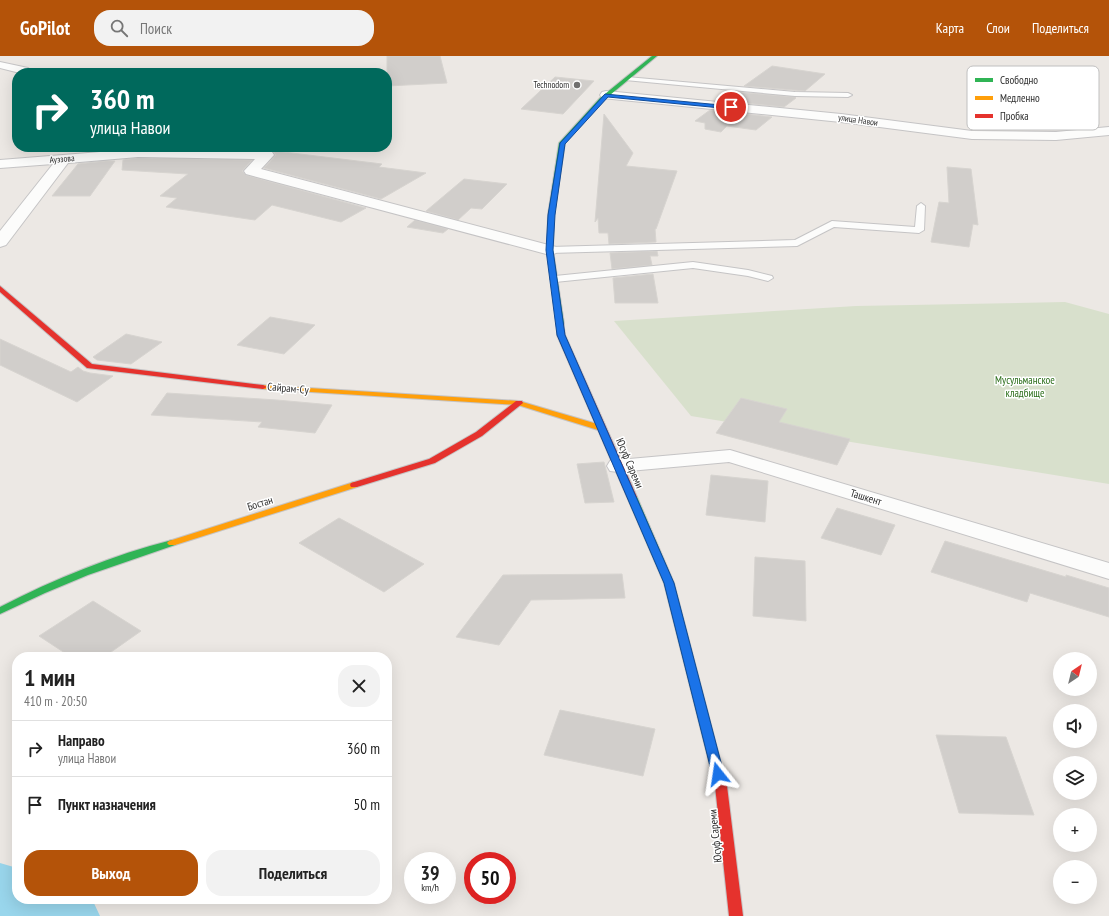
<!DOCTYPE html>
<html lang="ru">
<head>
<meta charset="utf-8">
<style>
	body { margin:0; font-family:"PT Sans Narrow",sans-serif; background:#f2f2f2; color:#222; height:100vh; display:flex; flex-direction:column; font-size:15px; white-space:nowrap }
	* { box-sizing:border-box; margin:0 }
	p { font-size:13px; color:#767676 }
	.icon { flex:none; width:22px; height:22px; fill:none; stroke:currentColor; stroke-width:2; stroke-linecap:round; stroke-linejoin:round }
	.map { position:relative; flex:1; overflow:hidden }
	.side { position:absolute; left:12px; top:596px; width:380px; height:252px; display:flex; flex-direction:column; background:#fff; border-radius:16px; box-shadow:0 4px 16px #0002 }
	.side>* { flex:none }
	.guide { position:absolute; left:12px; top:12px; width:380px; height:84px; border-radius:16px; box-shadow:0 4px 16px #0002; background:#00695c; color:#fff; overflow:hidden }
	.needle { width:26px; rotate:35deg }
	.buttons { position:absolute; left:1053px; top:596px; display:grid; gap:8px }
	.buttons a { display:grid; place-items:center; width:44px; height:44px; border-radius:50%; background:#fff; box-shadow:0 4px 16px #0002; font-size:20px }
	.speed { position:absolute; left:404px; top:796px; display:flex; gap:8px; font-size:20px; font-weight:700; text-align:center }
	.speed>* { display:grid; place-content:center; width:52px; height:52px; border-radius:50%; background:#fff; box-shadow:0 4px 16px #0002; line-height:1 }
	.speed small { font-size:10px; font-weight:400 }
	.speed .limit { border:6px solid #d22; background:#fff; color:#111 }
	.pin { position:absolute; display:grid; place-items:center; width:34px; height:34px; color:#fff; margin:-17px; border:2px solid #fff; border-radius:50%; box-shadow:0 1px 4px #0007 }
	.me { position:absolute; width:44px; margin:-22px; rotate:345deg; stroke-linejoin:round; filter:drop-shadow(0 0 3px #0008) }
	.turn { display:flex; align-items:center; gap:14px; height:84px; padding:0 12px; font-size:18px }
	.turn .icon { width:52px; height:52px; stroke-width:2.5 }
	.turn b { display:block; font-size:28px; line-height:34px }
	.round { display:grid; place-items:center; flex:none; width:42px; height:42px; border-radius:16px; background:#f2f2f2 }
	.headline { display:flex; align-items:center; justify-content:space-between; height:68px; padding:0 12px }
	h1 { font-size:24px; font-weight:700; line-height:30px }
	.action { display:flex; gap:8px; margin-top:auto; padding:8px 12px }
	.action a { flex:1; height:46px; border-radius:16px; background:#b45309; color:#fff; font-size:16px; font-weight:700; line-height:46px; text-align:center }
	.action a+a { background:#f2f2f2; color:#222 }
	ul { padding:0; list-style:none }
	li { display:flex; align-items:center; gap:12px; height:56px; padding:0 12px; border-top:1px solid #e0e0e0 }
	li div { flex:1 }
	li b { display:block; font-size:15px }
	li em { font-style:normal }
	header { display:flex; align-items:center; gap:24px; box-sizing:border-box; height:56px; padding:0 20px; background:#b45309; color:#fff }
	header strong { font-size:19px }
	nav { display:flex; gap:22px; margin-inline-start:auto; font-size:14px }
	.search { width:280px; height:36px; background:#f2f2f2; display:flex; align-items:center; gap:10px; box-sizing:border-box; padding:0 14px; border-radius:16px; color:#767676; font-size:15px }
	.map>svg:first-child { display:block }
</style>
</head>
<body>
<header>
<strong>GoPilot</strong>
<div class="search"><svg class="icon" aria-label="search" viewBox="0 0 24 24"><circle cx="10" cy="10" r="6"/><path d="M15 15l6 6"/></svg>Поиск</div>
<nav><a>Карта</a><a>Слои</a><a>Поделиться</a></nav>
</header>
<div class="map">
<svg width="1109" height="860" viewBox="0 0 1109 860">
	<rect width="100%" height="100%" fill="#ece8e4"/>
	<path fill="#d8e0cc" d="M1065,246L1109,258V428L691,360L614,265L856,250Z"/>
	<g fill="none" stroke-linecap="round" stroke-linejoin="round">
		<path fill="#99d6ec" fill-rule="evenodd" d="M0,807L17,812V843H92L100,860H0Z"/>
	</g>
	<path fill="#d1cecb" stroke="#d7d4d0" d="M387,0H440L447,27L387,30Z
		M772,10L825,18L805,35L744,30Z
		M555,21L594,25L563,58L521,53Z
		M736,36L795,41L796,42L784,51L724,45Z
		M710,54L772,61L756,74L727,70L721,76L705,73V67L695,65Z
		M604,58L633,97L626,110L677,115L656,173H655L656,186L609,188L608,177H599L598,162L595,166Z
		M124,91H248L267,94L138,92L124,93Z
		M267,94L382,108L379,111L426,117L381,143L264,112L276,99L273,95Z
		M138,102L252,104L242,115L246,119L366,152L341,166L272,149L255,164L166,151L177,142L160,140L188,118L122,114L123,104Z
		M106,105H115L90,140H52L78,108Z
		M947,111L971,113L978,169L973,168L969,191L931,186L939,146L949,147Z
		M464,123L507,128L482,153L471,152L458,164L426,155Z
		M415,164L448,173L443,177L407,171Z
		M657,195L658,200H650L652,209L612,213L610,197Z
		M653,218L658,247H615L613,222Z
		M270,261L315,269L284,298L237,289Z
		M126,278L162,286L131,308L97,304L93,301Z
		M0,283L71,316L78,311L83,315L90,317L113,320L77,346L0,309Z
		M167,337L277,344L332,349L315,377L258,371L262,366L151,359Z
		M741,342L787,353L779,366L850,383L837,409L716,377Z
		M604,406L614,446L585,447L577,408Z
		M711,419L768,425L765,466L706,459Z
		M837,452L895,469L881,499L821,482Z
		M339,462L424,508L384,536L299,487Z
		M945,485L1066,521V519L1109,532V561L1030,537L1027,546L931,516Z
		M755,501L805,505L806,565L753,560Z
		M622,518L625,542L531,544L499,589L456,581L503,519Z
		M93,545L141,575L104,601H71L39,580Z
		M560,654L655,673L643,720L544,699Z
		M936,679L1006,681L1034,759L959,757Z"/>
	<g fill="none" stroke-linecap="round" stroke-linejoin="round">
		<g stroke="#c5c4c5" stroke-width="2">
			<path id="lane" d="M627,21L795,36L848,37L852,39L848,41L795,40L625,24L624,23Z
				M921,147L925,150L924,174L919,177L834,171L797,190L550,197L545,194L550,191L795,184L832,165L915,171L917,150Z
				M693,206L748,214L772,220L773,222L768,225L748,220L693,212L555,226L550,223L555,220Z"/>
		</g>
		<g stroke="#c5c4c5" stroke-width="2">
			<path id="street" d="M0,6L28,12L33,17H20L0,12Z
				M606,35L841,58L972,75L1056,76L1109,71V79L1056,84L972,83L841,66L602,42L600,39L602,36Z
				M138,93L267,95L272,96L274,99L261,113L556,191L558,194L556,197L550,199L246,118L244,115L255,103L138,101L68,107L6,189L0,191V175L53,108L0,112V104Z
				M730,394L1109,507V523L729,406L618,416L610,415L607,410L610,405L618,404Z"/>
		</g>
		<g stroke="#c5c4c5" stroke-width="2">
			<path id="fast" d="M652,0H657L604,44L565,87L554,159L553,194L564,268L563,270H557L547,194L548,159L559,87L600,42Z
				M632,438L637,441L674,527L727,730L725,733L721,735L717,733L715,730L664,527L627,441Z
				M172,484L177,487L175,489L88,519L45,537L0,558V551C54,523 113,499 172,484Z"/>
		</g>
		<g stroke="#c5c4c5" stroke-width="2">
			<path id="slow" d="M260,329L519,345L604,370L605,372L604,374H598L518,349L263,333L259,331Z
				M354,426L357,427L358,429L357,431L175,489H169L167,487L169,485Z"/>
		</g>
		<g stroke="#c5c4c5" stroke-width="2">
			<path id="jam" d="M0,230L92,308L263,329L267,331L263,333L87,312L0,236Z
				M557,266H563L565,279L637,441L635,443L632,444L627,441L557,279Z
				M516,345H522L523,347L482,380L435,407L357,431H351L350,429L351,427L429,403L476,376Z
				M721,725L725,727L727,730L743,860H729L715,730L717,727Z"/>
		</g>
		<use href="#lane" fill="#fcfcfb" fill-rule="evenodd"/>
		<use href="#street" fill="#fcfcfb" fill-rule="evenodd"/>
		<use href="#fast" fill="#30b455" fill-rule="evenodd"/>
		<use href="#slow" fill="#ff9f0a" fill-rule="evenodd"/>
		<use href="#jam" fill="#e5322d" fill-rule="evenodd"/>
	</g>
	<path fill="#1a73e8" stroke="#114b97" d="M605,38L731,50L734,51L731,53L608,41L565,88L555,159L553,194L565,279L674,527L724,718L723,721L718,723L714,721L712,718L664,527L557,279L546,194L548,159L560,87Z"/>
	<circle fill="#706f6e" stroke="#fff" stroke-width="1.5" cx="577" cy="29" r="4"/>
	<g text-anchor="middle" stroke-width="3" stroke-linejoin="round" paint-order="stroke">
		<g font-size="9" fill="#2e2e2e" stroke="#fff" text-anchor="end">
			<text x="569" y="32">Technodom</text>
		</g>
		<g font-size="9" fill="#2e2e2e" stroke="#fff">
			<text transform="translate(858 64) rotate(8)" y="3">улица Навои</text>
			<text transform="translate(62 103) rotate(-5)" y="3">Ауэзова</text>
		</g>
		<g font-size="11" fill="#2c6e1b" stroke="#fff">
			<text x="1025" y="328">Мусульманское<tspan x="1025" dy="13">кладбище</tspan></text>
		</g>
		<g font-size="11" fill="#2e2e2e" stroke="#fff">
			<text transform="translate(288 332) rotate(5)" y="4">Сайрам-Су</text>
			<text transform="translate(630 407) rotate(67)" y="4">Юсуф Сареми</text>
			<text transform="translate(866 441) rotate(17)" y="4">Ташкент</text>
			<text transform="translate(260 447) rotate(-17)" y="4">Бостан</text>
			<text transform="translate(715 780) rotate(-96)" y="4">Юсуф Сареми</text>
		</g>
	</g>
	<rect x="967" y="10" width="132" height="64" rx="6" fill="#fff" stroke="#c0c0c0" stroke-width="1"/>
	<rect x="975" y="22" width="18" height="4" fill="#30b455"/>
	<rect x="975" y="40" width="18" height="4" fill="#ff9f0a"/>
	<rect x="975" y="58" width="18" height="4" fill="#e5322d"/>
	<g font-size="11" fill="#2e2e2e">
		<text x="1000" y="28">Свободно</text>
		<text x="1000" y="46">Медленно</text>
		<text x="1000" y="64">Пробка</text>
	</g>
</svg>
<div class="buttons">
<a><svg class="needle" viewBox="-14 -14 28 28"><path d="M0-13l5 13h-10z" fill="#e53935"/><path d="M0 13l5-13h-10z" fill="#767676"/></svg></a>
<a><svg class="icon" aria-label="sound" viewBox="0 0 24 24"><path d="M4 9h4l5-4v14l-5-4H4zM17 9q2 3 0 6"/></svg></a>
<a><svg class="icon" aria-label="layers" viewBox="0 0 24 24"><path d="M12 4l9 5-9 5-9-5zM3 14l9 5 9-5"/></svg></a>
<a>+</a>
<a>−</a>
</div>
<div class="speed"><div>39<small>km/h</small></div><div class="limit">50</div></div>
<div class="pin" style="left:731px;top:51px;background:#d93025"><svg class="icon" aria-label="arrive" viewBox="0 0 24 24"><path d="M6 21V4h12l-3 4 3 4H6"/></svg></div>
<svg class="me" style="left:718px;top:718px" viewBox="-20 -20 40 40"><path d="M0-17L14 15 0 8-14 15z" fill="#1a73e8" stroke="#fff" stroke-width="4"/></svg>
<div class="guide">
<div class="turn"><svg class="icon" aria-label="right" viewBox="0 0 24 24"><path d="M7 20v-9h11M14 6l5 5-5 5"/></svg><div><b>360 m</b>улица Навои</div></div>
</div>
<section class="side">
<div class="headline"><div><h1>1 мин</h1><p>410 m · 20:50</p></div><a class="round"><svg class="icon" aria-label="close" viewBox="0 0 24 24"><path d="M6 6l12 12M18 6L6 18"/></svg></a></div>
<ul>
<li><svg class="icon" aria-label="right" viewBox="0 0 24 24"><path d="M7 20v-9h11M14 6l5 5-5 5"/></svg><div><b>Направо</b><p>улица Навои</p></div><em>360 m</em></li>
<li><svg class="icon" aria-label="arrive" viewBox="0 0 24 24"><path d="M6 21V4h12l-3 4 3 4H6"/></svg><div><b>Пункт назначения</b></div><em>50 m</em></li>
</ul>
<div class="action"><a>Выход</a><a>Поделиться</a></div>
</section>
</div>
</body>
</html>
